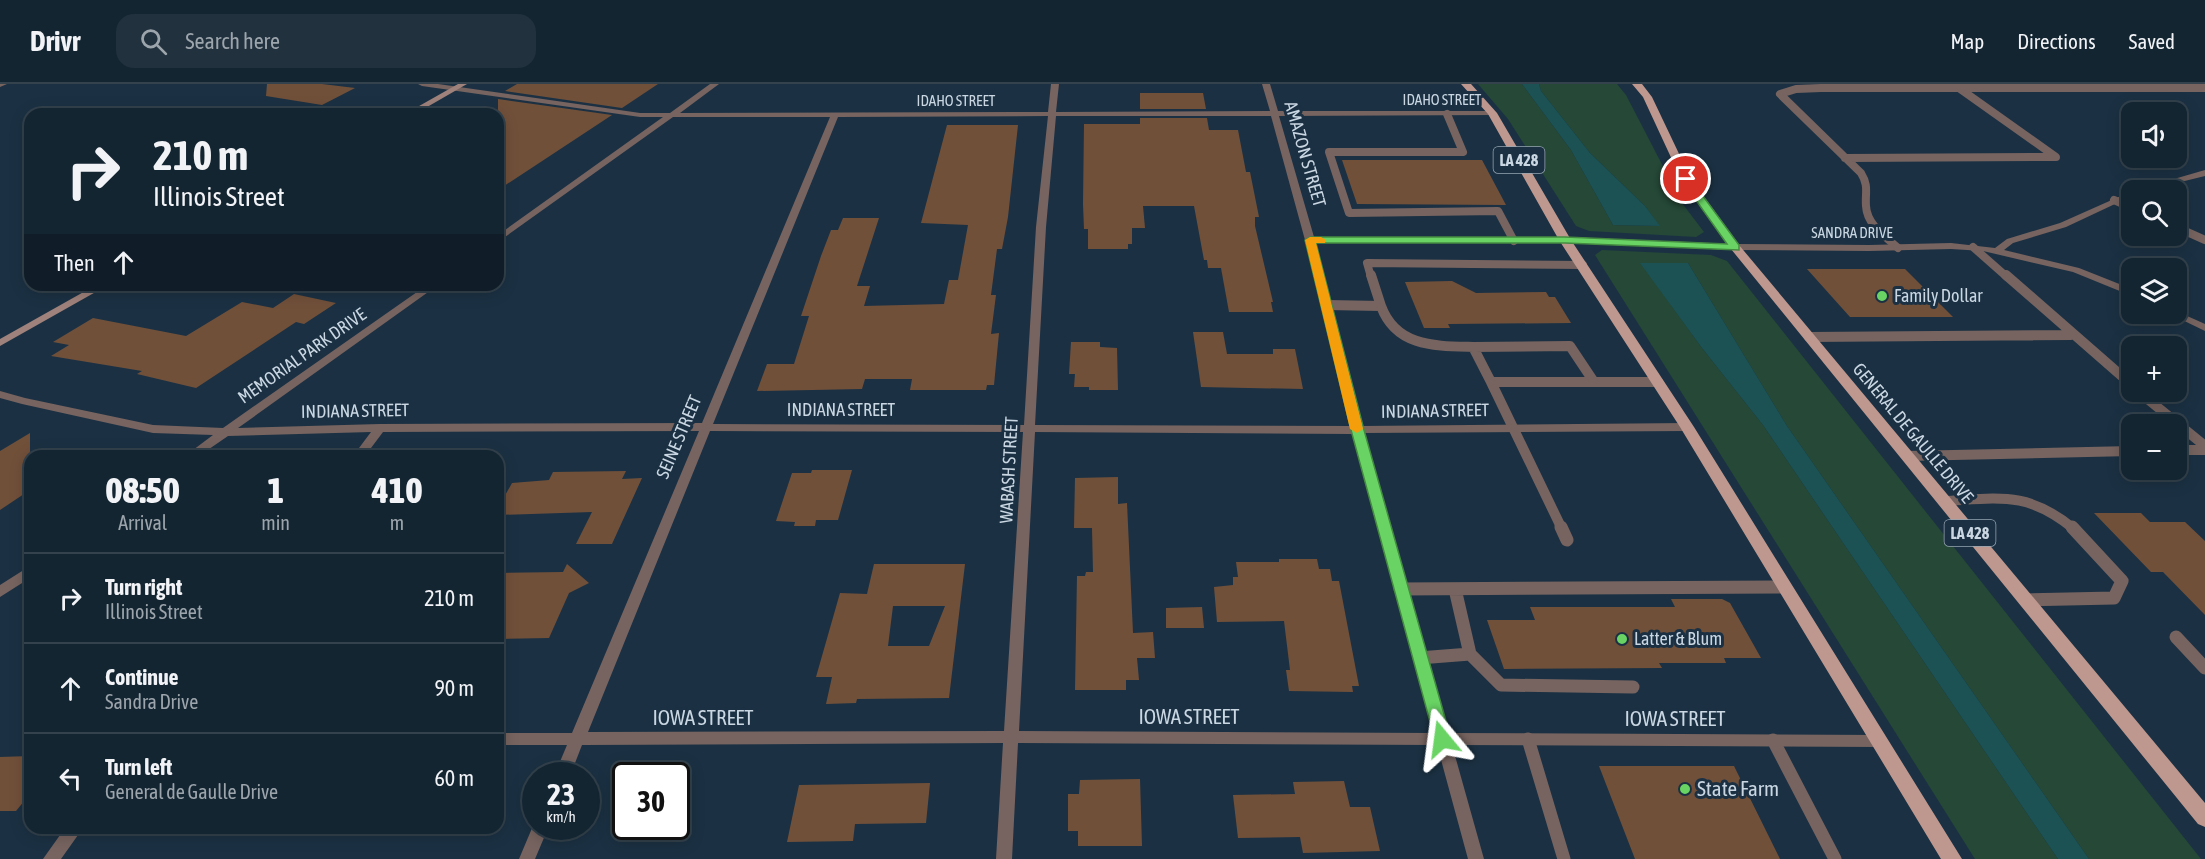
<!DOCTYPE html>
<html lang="en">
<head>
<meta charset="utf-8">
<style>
	body { margin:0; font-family:"Asap Condensed",sans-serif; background:#21313e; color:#f1f3f6; height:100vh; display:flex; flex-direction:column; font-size:22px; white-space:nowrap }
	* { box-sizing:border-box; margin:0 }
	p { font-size:20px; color:#9da5ac }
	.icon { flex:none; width:33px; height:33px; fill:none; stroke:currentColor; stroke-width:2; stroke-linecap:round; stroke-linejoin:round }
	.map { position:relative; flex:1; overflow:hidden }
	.sheet { position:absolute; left:24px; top:366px; width:480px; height:384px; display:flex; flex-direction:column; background:#142532; border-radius:18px; box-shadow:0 3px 15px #0003,0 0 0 2px #33424d }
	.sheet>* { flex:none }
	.guide { position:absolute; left:24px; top:24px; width:480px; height:183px; border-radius:18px; box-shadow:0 3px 15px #0003,0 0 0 2px #33424d; background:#142532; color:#f1f3f6; overflow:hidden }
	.buttons { position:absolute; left:2121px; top:18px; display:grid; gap:12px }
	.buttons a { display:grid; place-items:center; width:66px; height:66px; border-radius:12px; background:#142532; box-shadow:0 3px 15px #0003,0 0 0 2px #33424d; font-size:30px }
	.speed { position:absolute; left:522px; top:678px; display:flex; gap:12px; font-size:30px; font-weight:700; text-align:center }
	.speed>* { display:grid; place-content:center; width:78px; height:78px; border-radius:50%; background:#142532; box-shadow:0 3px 15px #0003,0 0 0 2px #33424d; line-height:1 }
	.speed small { font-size:15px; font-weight:400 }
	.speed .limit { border:3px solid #111; border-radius:9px; background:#fff; color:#111 }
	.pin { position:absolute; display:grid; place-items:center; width:51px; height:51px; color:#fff; margin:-26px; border:3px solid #fff; border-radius:50%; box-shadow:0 2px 6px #0007 }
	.me { position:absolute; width:66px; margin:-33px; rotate:344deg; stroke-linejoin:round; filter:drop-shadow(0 0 4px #0008) }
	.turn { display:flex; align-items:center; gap:21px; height:126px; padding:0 30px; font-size:27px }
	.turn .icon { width:78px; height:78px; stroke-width:2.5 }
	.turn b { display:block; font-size:42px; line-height:51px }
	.then { display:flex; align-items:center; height:57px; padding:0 30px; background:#0003; gap:12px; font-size:22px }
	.eta { display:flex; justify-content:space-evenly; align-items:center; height:102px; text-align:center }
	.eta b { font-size:36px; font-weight:800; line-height:42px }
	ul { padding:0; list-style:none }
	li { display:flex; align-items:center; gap:18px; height:90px; padding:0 30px; border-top:2px solid #33424d }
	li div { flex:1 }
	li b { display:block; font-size:22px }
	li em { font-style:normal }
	header { display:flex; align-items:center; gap:36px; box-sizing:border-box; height:84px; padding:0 30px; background:#142532; border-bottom:2px solid #33424d }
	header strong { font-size:28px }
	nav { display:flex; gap:33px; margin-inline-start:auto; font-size:21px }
	.search { width:420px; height:54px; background:#21313e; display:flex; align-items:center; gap:15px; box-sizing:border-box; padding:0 21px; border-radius:18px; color:#9da5ac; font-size:22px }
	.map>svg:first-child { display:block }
</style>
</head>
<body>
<header>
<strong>Drivr</strong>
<div class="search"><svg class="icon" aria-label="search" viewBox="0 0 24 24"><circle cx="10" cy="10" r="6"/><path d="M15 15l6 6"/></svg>Search here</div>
<nav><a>Map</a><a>Directions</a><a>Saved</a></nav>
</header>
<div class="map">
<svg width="2205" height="775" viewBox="0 0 2205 775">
	<rect width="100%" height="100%" fill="#1b3143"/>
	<path fill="#254837" d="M1478,0H1522L1571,66L1613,141L1659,142L1645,122L1590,69L1541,7L1539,0H1617L1626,11L1682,119L1704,148L1696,153L1589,147L1576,142L1508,35Z
		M1602,166L1711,171L1727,177L2201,775H2089L1787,342L1688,179H1641L1702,264L1763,341L2058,775H1975L1595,171Z"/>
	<path fill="#1c5254" d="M1522,0H1539L1541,7L1590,69L1645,122L1660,142L1613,141L1571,66Z
		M1640,179H1688L1787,342L2089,775H2058L1763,341L1702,264Z"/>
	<path fill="#71503a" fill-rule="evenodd" d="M267,0H322L355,4L322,21L266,12Z
		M517,0H658L622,24L505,7Z
		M1140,9H1203L1206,25H1140Z
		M498,15L612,31L498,106Z
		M1140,34H1207L1209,46H1238L1246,88H1250L1259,133H1255V142L1273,218H1271L1273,228H1229L1221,184H1208L1207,176H1204L1194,122H1143L1145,144H1132V160H1128V165H1088V145H1084L1083,120L1084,40H1140Z
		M947,41H1018L1008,133L1002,165H997L991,211H996L991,250L999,249L994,301H987L986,306H910L912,295H865L862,305L757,307L767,280H794L809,232H801L821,172L831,146H838L843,134H879L857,202H870L864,222L944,220L949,196H958L968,141L921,139Z
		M1342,76H1482L1506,121L1357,120Z
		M1807,185H1905L1953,233H1850Z
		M1452,197L1476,209L1546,208L1549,213H1555L1571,239L1448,240L1450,244H1424L1405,198Z
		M294,210L336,219L304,240L296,238L196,304L137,290L142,287L51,272L69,261L53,258L93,234L186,252L242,218L273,224Z
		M1193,248H1223L1227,270H1273V265H1295L1303,305L1201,303Z
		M1071,258H1100V263L1117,264L1118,306H1089V303H1074L1075,290H1069Z
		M30,349V406L0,426V367Z
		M812,386H852L838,436H816L815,442H794L795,438L776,437L792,389H811Z
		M626,387L622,395L642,394L612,460H576L592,428L498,431V424L512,399L549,396L553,388Z
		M1118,393V420L1127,419L1133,549L1153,548L1155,574H1137L1139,596H1126V606H1075L1077,492H1085L1086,488H1093L1092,444H1074L1075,394Z
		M2094,429H2141L2150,438H2185L2205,457V531L2163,488H2151Z
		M1279,475H1317L1319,485H1330L1332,497H1339L1359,602H1352L1353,608L1289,607L1286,586H1290L1284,537L1217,538L1214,503L1233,501V493H1238L1236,478H1279Z
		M567,480L589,499L569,509L549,554L498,555V489L563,488Z
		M874,480H965L949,614L857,615L856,619L826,620L832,593H816L840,509L867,510ZM893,522H945L929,562H888Z
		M1671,515H1722L1730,519L1761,574H1724L1726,579H1659L1662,584L1504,585L1487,536H1535L1530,523H1675Z
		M1202,523L1204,544H1166V524Z
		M30,672V710L16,727H0V673Z
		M1599,682H1734L1780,775H1635Z
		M1140,695L1142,762H1078V747H1068V710H1079L1080,696Z
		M1344,697L1350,723H1370L1380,767L1303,769L1300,753L1238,754L1233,711L1295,710L1293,698Z
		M930,699L926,739L855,740L853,757L787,758L799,701Z"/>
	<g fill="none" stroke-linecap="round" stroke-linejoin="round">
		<path stroke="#776460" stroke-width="8" d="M1447,30L1463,68H1329L1349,129L1498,127L1514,157
			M1845,74L2056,73L1956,2
			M2114,116L2132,124
			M2176,143L2205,156
			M1973,163L2007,193
			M1898,164C1885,152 1867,141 1866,122C1865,108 1869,102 1861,89L1780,10L1796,5L1821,4H2205
			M1371,193L1367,179L1583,181"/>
		<path stroke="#776460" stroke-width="10" d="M1371,191L1381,222
			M2006,191L2132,301
			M1327,221L1381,222C1396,263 1435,262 1473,263L1491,298
			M1809,253L2071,251
			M1473,263L1570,262L1594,298
			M2139,308L2205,362
			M2176,366H2205
			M1907,372L2132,367
			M1944,417C2000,414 2028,407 2074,445
			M1562,445L1491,298H1658"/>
		<path stroke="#776460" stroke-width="13" d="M1561,443L1567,456
			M1400,505L1784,503
			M1455,505L1470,570L1501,601L1633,603
			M2025,516L2114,514L2122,497L2072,443
			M2176,553L2205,584
			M1419,574L1470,570
			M1528,655L1564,775
			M1773,656L1835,775"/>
		<path fill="#776460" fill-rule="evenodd" d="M0,0H7L0,3Z
			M418,0H438L640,29H670L710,0H719L680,29L1048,28L1051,0H1059L1056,28L1270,27L1262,0H1270L1278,27H1492L1496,29L1495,31L1279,32L1314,153H1565L1735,160L1869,161L1951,159L1995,164L2007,155L2060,139L2132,107V112L2066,143L2013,159L2004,166L2079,184L2132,205V212L2073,188L1983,167L1951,165L1869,167L1735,166L1565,159H1315L1362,342L1687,339L1693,343L1687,347L1364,349L1449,649L1880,651L1885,653L1888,657L1885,661L1880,663L1452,661L1484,775H1468L1437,661L1018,659L1012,775H996L1003,659L582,661L570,692H554L567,661H498V649H572L699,347L383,348L365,372H353L371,348L228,352L199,372H185L213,351L153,349L22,320L0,314V307L25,314L153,341L223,344L427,201H438L238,344L380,340L702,339L830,33H673L498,158V151L663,33H640L422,2ZM1048,32L1036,143L1024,341L713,340L838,33ZM1056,32H1271L1305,156L1350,342L1035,341L1046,143ZM710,347L1023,348L1004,647L588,648ZM1035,348L1352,350L1433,649L1019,647Z
			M2205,86V92L2148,106H2136Z
			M2176,227L2205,240V247L2170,230H2176Z
			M30,482V494L0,513V501Z
			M535,737L536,742H549L535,775H519Z
			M65,744H83L61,775H43Z"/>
		<path fill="#9f827b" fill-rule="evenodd" d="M458,0H467L415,30H405Z
			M96,201H108L0,262V255Z"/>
		<path fill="#be988f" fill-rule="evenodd" d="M1461,0H1471L1497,29L1571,156L1694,343L1962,775H1941L1680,343L1559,156L1488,30Z
			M1632,0H1642L1652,13L1691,95L1739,161L2205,719V743L2198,740L1731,165L1681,95L1643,13Z"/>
	</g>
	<path fill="#69d464" stroke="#448a41" stroke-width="1.5" d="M1686,92L1689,93L1739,161V166L1565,159H1316L1364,346L1451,655L1448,660L1442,662L1436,660L1351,346L1305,156L1310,153H1565L1727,160L1681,95Z"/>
	<path fill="#f59e0b" d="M1321,153L1326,156L1325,159H1316L1363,345L1357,349L1350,345L1305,156L1310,153Z"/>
	<g fill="#69d464" stroke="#1b3143" stroke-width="2">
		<circle cx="1882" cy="212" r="6"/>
		<circle cx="1622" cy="555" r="6"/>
		<circle cx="1685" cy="705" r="6"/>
	</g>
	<g text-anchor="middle" stroke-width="6" stroke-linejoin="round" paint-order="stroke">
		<g font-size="15" fill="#cad7e3" stroke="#1b3143">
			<text x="1442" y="21">IDAHO STREET</text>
			<text x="956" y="22">IDAHO STREET</text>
			<text x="1852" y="154">SANDRA DRIVE</text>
		</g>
		<g fill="#1b3143" stroke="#96a5b3" stroke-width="1.5">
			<rect x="1493.5" y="63" width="51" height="26" rx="4.5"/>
			<rect x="1944.5" y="436" width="51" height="26" rx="4.5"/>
		</g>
		<g font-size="16" font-weight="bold" fill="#cad7e3">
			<text x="1519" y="82">LA 428</text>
			<text x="1970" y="455">LA 428</text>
		</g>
		<g font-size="18" fill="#cad7e3" stroke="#1b3143">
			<text transform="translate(1305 70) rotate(74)" y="6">AMAZON STREET</text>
			<text transform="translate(302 272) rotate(-35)" y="6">MEMORIAL PARK DRIVE</text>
			<text x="841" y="332">INDIANA STREET</text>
			<text transform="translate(355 327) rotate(-1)" y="6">INDIANA STREET</text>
			<text transform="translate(1435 327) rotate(-1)" y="6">INDIANA STREET</text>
			<text transform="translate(1913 349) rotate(50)" y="6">GENERAL DE GAULLE DRIVE</text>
			<text transform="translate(679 353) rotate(-67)" y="6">SEINE STREET</text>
			<text transform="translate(1009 386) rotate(-87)" y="6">WABASH STREET</text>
		</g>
		<g font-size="18" fill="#cad7e3" stroke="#1b3143" text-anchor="start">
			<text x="1894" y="218">Family Dollar</text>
			<text x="1634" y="561">Latter &amp; Blum</text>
		</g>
		<g font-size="21" fill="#cad7e3" stroke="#1b3143">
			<text x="1189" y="640">IOWA STREET</text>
			<text x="703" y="641">IOWA STREET</text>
			<text x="1675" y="642">IOWA STREET</text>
		</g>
		<g font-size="21" fill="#cad7e3" stroke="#1b3143" text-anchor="start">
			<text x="1697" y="712">State Farm</text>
		</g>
	</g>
</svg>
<div class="buttons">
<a><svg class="icon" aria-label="sound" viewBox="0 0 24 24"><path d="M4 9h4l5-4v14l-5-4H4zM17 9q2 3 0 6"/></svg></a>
<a><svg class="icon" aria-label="search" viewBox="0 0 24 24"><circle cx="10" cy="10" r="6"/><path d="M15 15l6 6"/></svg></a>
<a><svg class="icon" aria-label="layers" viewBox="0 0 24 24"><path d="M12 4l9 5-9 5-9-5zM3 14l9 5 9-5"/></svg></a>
<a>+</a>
<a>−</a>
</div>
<div class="speed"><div>23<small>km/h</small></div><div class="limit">30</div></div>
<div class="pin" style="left:1686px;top:95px;background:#d93025"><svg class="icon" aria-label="arrive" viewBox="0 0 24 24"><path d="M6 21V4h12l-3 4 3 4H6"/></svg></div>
<svg class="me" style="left:1442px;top:655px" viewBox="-20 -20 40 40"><path d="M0-17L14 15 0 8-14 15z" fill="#69d464" stroke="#fff" stroke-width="4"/></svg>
<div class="guide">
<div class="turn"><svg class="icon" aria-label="right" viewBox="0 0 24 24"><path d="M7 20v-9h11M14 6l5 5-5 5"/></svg><div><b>210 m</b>Illinois Street</div></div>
<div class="then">Then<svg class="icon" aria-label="ahead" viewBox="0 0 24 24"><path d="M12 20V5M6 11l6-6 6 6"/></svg></div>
</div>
<section class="sheet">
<div class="eta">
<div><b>08:50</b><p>Arrival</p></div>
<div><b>1</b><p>min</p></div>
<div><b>410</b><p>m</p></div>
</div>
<ul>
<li><svg class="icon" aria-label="right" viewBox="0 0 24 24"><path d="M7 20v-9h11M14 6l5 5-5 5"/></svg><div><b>Turn right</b><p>Illinois Street</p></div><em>210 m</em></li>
<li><svg class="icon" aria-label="ahead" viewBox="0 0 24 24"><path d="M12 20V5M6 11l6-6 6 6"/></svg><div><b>Continue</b><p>Sandra Drive</p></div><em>90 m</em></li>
<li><svg class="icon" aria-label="left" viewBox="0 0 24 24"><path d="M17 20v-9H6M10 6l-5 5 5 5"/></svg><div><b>Turn left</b><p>General de Gaulle Drive</p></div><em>60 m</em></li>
</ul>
</section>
</div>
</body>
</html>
